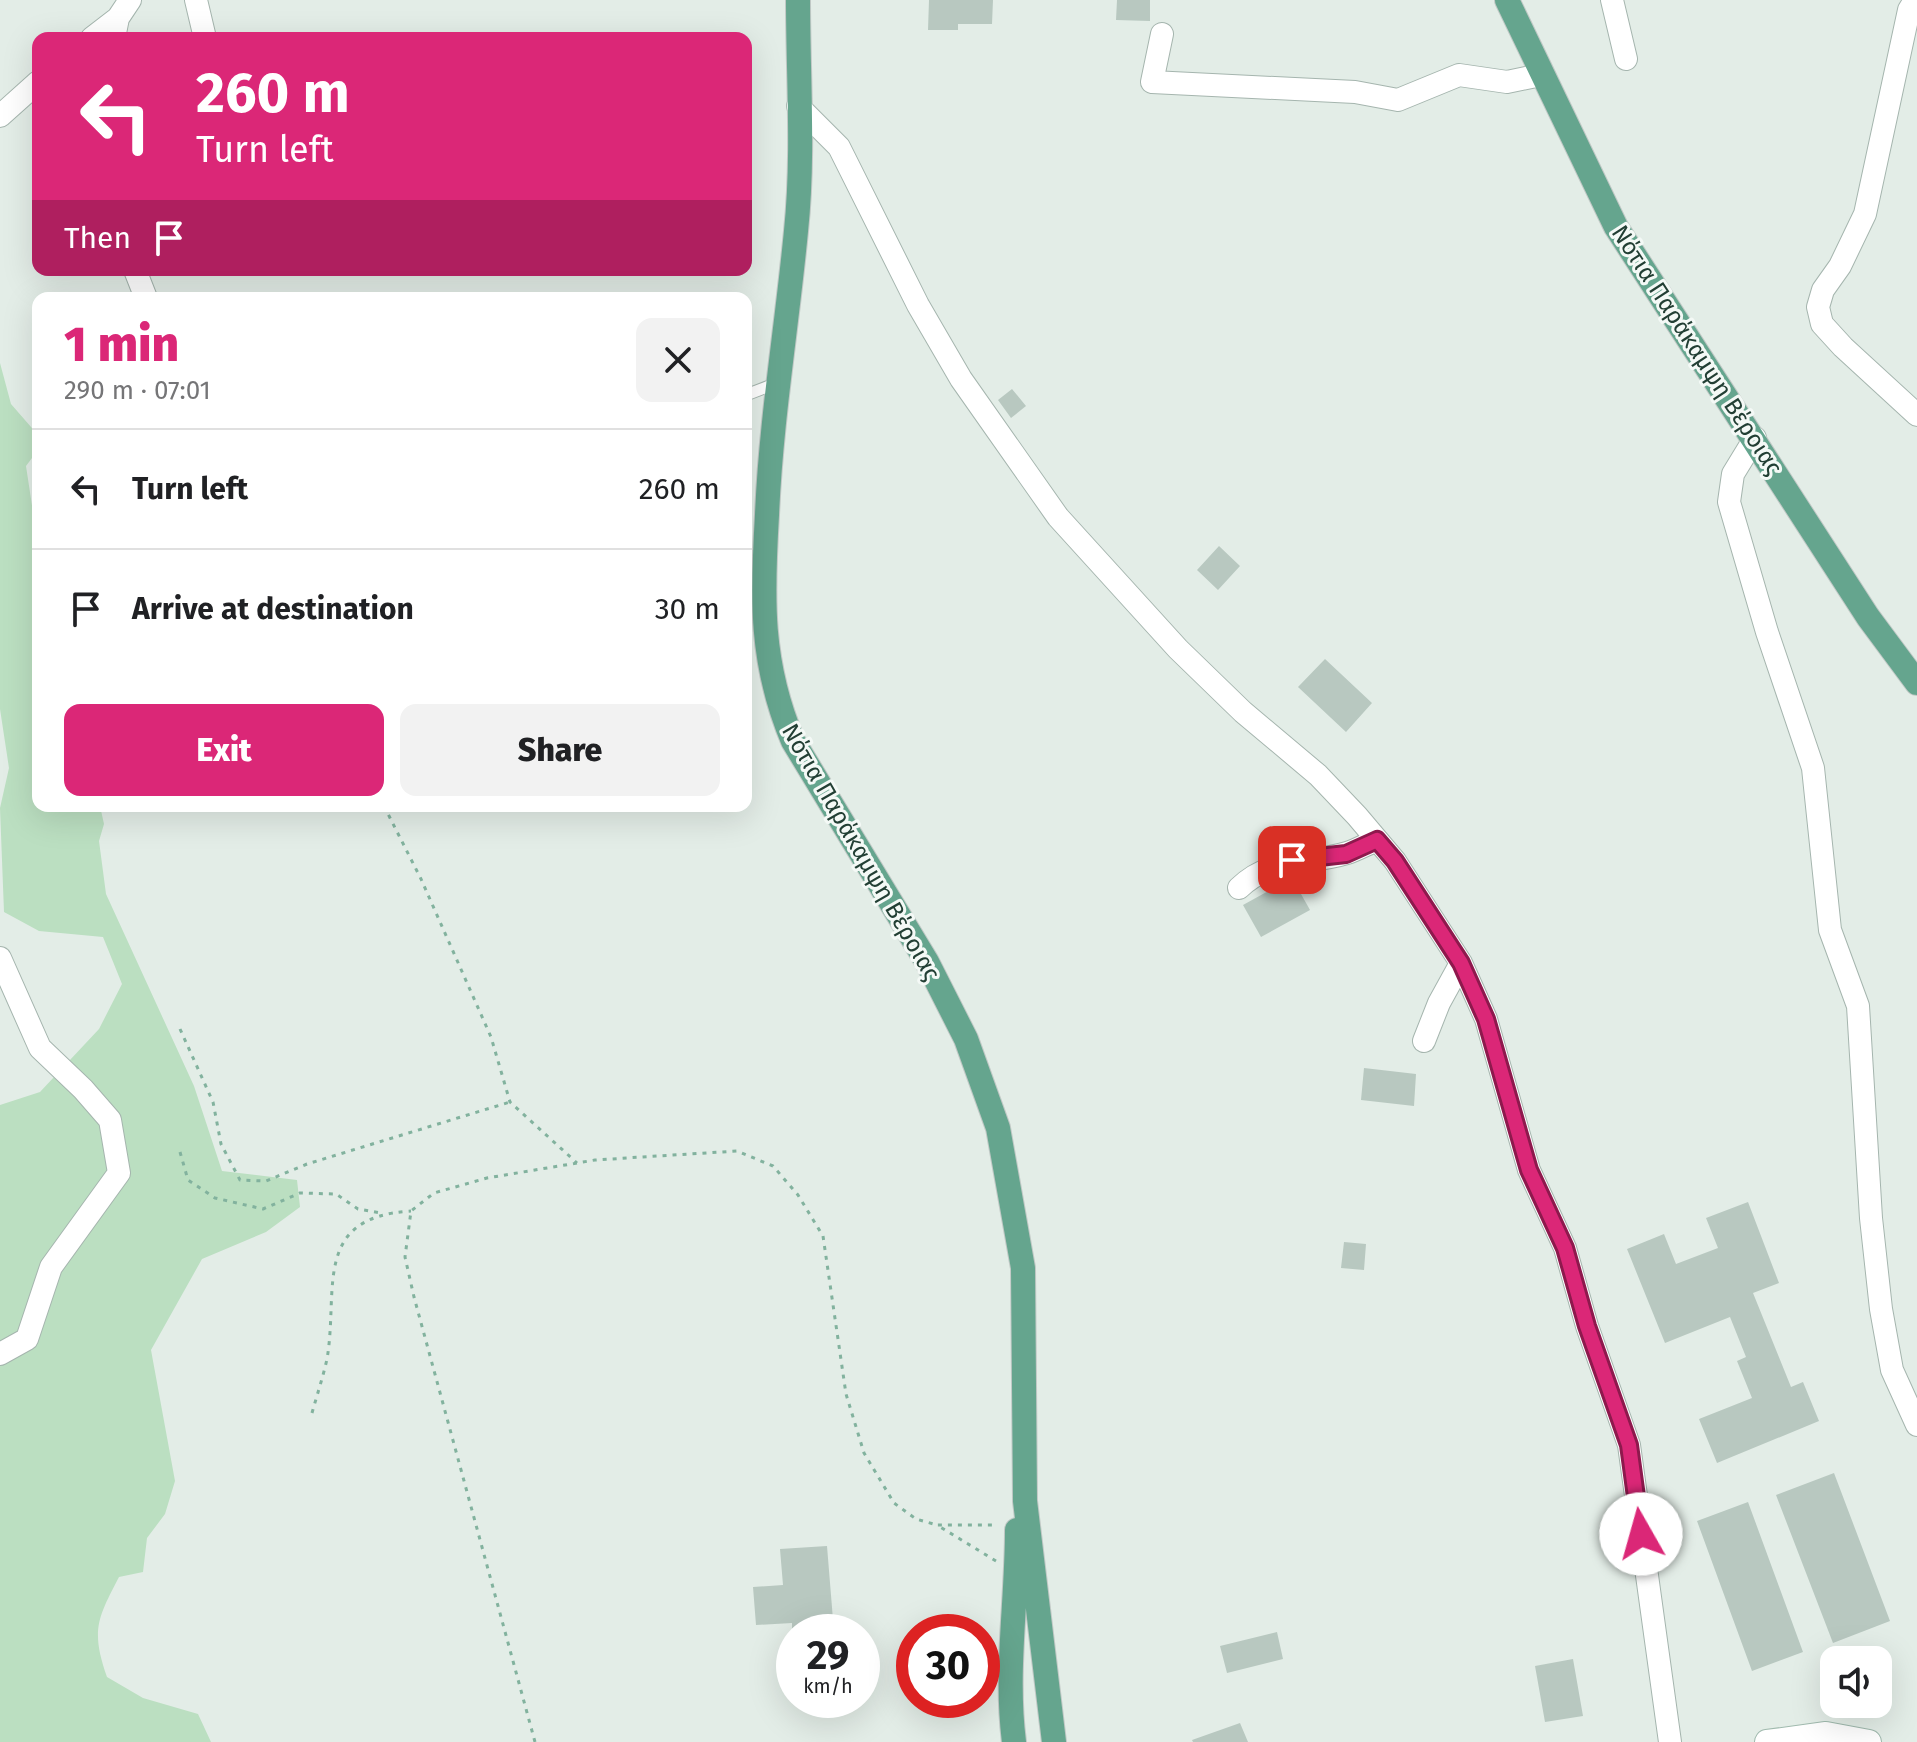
<!DOCTYPE html>
<html lang="en">
<head>
<meta charset="utf-8">
<style>
	body { margin:0; font-family:"Fira Sans",sans-serif; background:#f2f2f2; color:#202124; height:100vh; display:flex; flex-direction:column; font-size:30px; white-space:nowrap }
	* { box-sizing:border-box; margin:0 }
	p { font-size:26px; color:#757577 }
	.icon { flex:none; width:44px; height:44px; fill:none; stroke:currentColor; stroke-width:2; stroke-linecap:round; stroke-linejoin:round }
	.map { position:relative; flex:1; overflow:hidden }
	.drawer { position:absolute; left:32px; top:292px; width:720px; height:520px; display:flex; flex-direction:column; background:#fff; border-radius:16px; box-shadow:0 8px 32px #0002 }
	.drawer>* { flex:none }
	.top-card { position:absolute; left:32px; top:32px; width:720px; height:244px; border-radius:16px; box-shadow:0 8px 32px #0002; background:#db2777; color:#fff; overflow:hidden }
	.controls { position:absolute; left:1820px; top:1646px; display:grid; gap:16px }
	.controls a { display:grid; place-items:center; width:72px; height:72px; border-radius:16px; background:#fff; box-shadow:0 8px 32px #0002; font-size:40px }
	.speed { position:absolute; left:776px; top:1614px; display:flex; gap:16px; font-size:40px; font-weight:700; text-align:center }
	.speed>* { display:grid; place-content:center; width:104px; height:104px; border-radius:50%; background:#fff; box-shadow:0 8px 32px #0002; line-height:1 }
	.speed small { font-size:20px; font-weight:400 }
	.speed .limit { border:12px solid #d22; background:#fff; color:#111 }
	.pin { position:absolute; display:grid; place-items:center; width:68px; height:68px; color:#fff; margin:-34px; border-radius:16px; box-shadow:0 4px 12px #0006 }
	.me { position:absolute; width:88px; margin:-44px; rotate:353deg; stroke-linejoin:round; filter:drop-shadow(0 0 6px #0008) }
	.turn { display:flex; align-items:center; gap:28px; height:168px; padding:0 32px; font-size:36px }
	.turn .icon { width:104px; height:104px; stroke-width:2.5 }
	.turn b { display:block; font-size:56px; line-height:68px }
	.then { display:flex; align-items:center; height:76px; padding:0 32px; background:#0003; gap:16px; font-size:30px }
	.round { display:grid; place-items:center; flex:none; width:84px; height:84px; border-radius:16px; background:#f2f2f2 }
	.headline { display:flex; align-items:center; justify-content:space-between; height:136px; padding:0 32px }
	h1 { font-size:48px; font-weight:800; line-height:60px; color:#db2777 }
	.action { display:flex; gap:16px; margin-top:auto; padding:16px 32px }
	.action a { flex:1; height:92px; border-radius:16px; background:#db2777; color:#fff; font-size:32px; font-weight:800; line-height:92px; text-align:center }
	.action a+a { background:#f2f2f2; color:#202124 }
	ul { padding:0; list-style:none }
	li { display:flex; align-items:center; gap:24px; height:120px; padding:0 32px; border-top:2px solid #e0e0e0 }
	li div { flex:1 }
	li b { display:block; font-size:30px }
	li em { font-style:normal }
	.map>svg:first-child { display:block }
</style>
</head>
<body>
<div class="map">
<svg width="1917" height="1742" viewBox="0 0 1917 1742">
	<rect width="100%" height="100%" fill="#e3ede7"/>
	<path fill="#bbdfc1" d="M0,363L11,404L38,435V450L26,466L38,545V806H100L104,824L99,841L106,894L194,1086L222,1171L297,1180L300,1207L266,1232L202,1259L151,1350L175,1481L165,1514L147,1538L143,1572L119,1577C97,1619 91,1631 107,1677L143,1698L198,1714L211,1742H0V1105L40,1092L99,1029L122,984L103,937L39,931L4,912L0,808L9,768L0,709Z"/>
	<path fill="#b8c8c0" d="M929,0H993L992,24H958V30H928Z
		M1117,0H1150V21L1116,20Z
		M1012,389L1026,406L1011,418L998,400Z
		M1219,546L1240,566L1218,590L1197,570Z
		M1325,659L1372,703L1346,732L1298,687Z
		M1292,878L1310,910L1261,937L1243,905Z
		M1364,1068L1416,1074L1414,1106L1361,1100Z
		M1748,1202L1779,1283L1753,1293L1791,1387L1803,1382L1819,1421L1717,1463L1699,1419L1752,1398L1737,1361L1746,1357L1730,1317L1665,1343L1627,1249L1664,1234L1676,1264L1718,1248L1706,1218Z
		M1344,1242L1366,1244L1364,1270L1341,1268Z
		M1834,1473L1890,1621L1833,1643L1776,1495Z
		M1748,1502L1803,1652L1752,1671L1697,1521Z
		M827,1546L834,1632H792V1623L756,1625L753,1587L783,1585L780,1549Z
		M1277,1632L1283,1659L1227,1673L1220,1646Z
		M1573,1659L1583,1716L1545,1722L1535,1666Z
		M1240,1723L1248,1742H1193L1192,1740Z"/>
	<g fill="none" stroke-linecap="round" stroke-linejoin="round">
		<g stroke="#a5b5ae" stroke-width="13">
			<path id="lane" d="M746,395L777,383"/>
		</g>
		<g stroke="#a5b5ae" stroke-width="24">
			<path id="street" d="M196,0L205,38
				M1612,0L1626,59
				M1915,0L1909,10L1865,214L1840,266L1823,290L1818,307L1822,324L1843,347L1917,415
				M1162,34L1152,82L1355,92L1398,100L1459,75L1507,82L1541,75
				M92,38L118,18
				M114,38L118,18L130,0
				M798,106L839,147L918,305L961,379L1058,517L1178,649L1243,712L1318,775L1357,816L1395,861L1461,963L1486,1019L1529,1170L1565,1248L1587,1326L1629,1445L1670,1742
				M0,116L38,82
				M135,270L146,298
				M1755,438L1733,474L1729,502L1767,632L1813,768L1830,930L1858,1006L1871,1218L1881,1309L1892,1370L1917,1425
				M1239,888C1271,857 1308,865 1347,853C1357,850 1367,844 1377,840
				M0,958L40,1048L83,1089L110,1120L119,1173L51,1267L27,1339L0,1354
				M1424,1041L1439,1003L1461,963"/>
		</g>
		<g stroke="#a0baae" stroke-width="26">
			<path id="secondary" d="M1767,1742L1826,1734L1869,1742"/>
		</g>
		<g stroke="#c1c9c6" stroke-width="26">
			<path id="primary" d="M798,0C798,76 804,155 796,231C787,326 771,419 767,515C762,598 760,663 793,741L927,962L966,1039L998,1128L1023,1268L1025,1501L1054,1742
				M1507,0L1616,227L1868,617L1917,683
				M1014,1742C1005,1672 1017,1601 1017,1530"/>
		</g>
		<path stroke="#82b29e" stroke-width="3" stroke-dasharray="4 6" stroke-linecap="butt" d="M384,806L421,879L491,1037L510,1102L577,1163
			M180,1029L213,1102L221,1144L240,1180L266,1181L307,1164L510,1102
			M180,1152L188,1180L215,1198L263,1209L300,1193L336,1194L358,1209L381,1213
			M312,1413C317,1395 323,1377 327,1359C339,1290 311,1217 411,1211
			M996,1561L937,1525H997
			M535,1742L414,1297L405,1257L411,1211L434,1193L487,1178L595,1160L737,1151L773,1166L798,1195L823,1236L846,1394L864,1453L894,1503L916,1519L937,1525"/>
		<use href="#lane" stroke="#fff" stroke-width="11"/>
		<use href="#street" stroke="#fff" stroke-width="22"/>
		<use href="#secondary" stroke="#fff" stroke-width="24"/>
		<use href="#primary" stroke="#65a58e" stroke-width="24"/>
	</g>
	<g fill="none" stroke-linecap="round" stroke-linejoin="round">
		<g stroke="#8e194d" stroke-width="20">
			<path id="route" d="M1292,860L1346,854L1377,840L1395,861L1461,963L1486,1019L1529,1170L1565,1248L1587,1326L1629,1445L1641,1534"/>
		</g>
		<use href="#route" stroke="#db2777" stroke-width="14"/>
	</g>
	<g text-anchor="middle" stroke-width="6" stroke-linejoin="round" paint-order="stroke">
		<g font-size="24" fill="#223f34" stroke="#f4f9f6">
			<text transform="translate(1697 350) rotate(57)" y="8">Νότια Παράκαμψη Βέροιας</text>
			<text transform="translate(861 852) rotate(60)" y="8">Νότια Παράκαμψη Βέροιας</text>
		</g>
	</g>
</svg>
<div class="controls">
<a><svg class="icon" aria-label="sound" viewBox="0 0 24 24"><path d="M4 9h4l5-4v14l-5-4H4zM17 9q2 3 0 6"/></svg></a>
</div>
<div class="speed"><div>29<small>km/h</small></div><div class="limit">30</div></div>
<div class="pin" style="left:1292px;top:860px;background:#d93025"><svg class="icon" aria-label="arrive" viewBox="0 0 24 24"><path d="M6 21V4h12l-3 4 3 4H6"/></svg></div>
<svg class="me" style="left:1641px;top:1534px" viewBox="-20 -20 40 40"><circle r="19" fill="#fff"/><path d="M0-13L10 11 0 6-10 11z" fill="#db2777"/></svg>
<div class="top-card">
<div class="turn"><svg class="icon" aria-label="left" viewBox="0 0 24 24"><path d="M17 20v-9H6M10 6l-5 5 5 5"/></svg><div><b>260 m</b>Turn left</div></div>
<div class="then">Then<svg class="icon" aria-label="arrive" viewBox="0 0 24 24"><path d="M6 21V4h12l-3 4 3 4H6"/></svg></div>
</div>
<section class="drawer">
<div class="headline"><div><h1>1 min</h1><p>290 m · 07:01</p></div><a class="round"><svg class="icon" aria-label="close" viewBox="0 0 24 24"><path d="M6 6l12 12M18 6L6 18"/></svg></a></div>
<ul>
<li><svg class="icon" aria-label="left" viewBox="0 0 24 24"><path d="M17 20v-9H6M10 6l-5 5 5 5"/></svg><div><b>Turn left</b></div><em>260 m</em></li>
<li><svg class="icon" aria-label="arrive" viewBox="0 0 24 24"><path d="M6 21V4h12l-3 4 3 4H6"/></svg><div><b>Arrive at destination</b></div><em>30 m</em></li>
</ul>
<div class="action"><a>Exit</a><a>Share</a></div>
</section>
</div>
</body>
</html>
